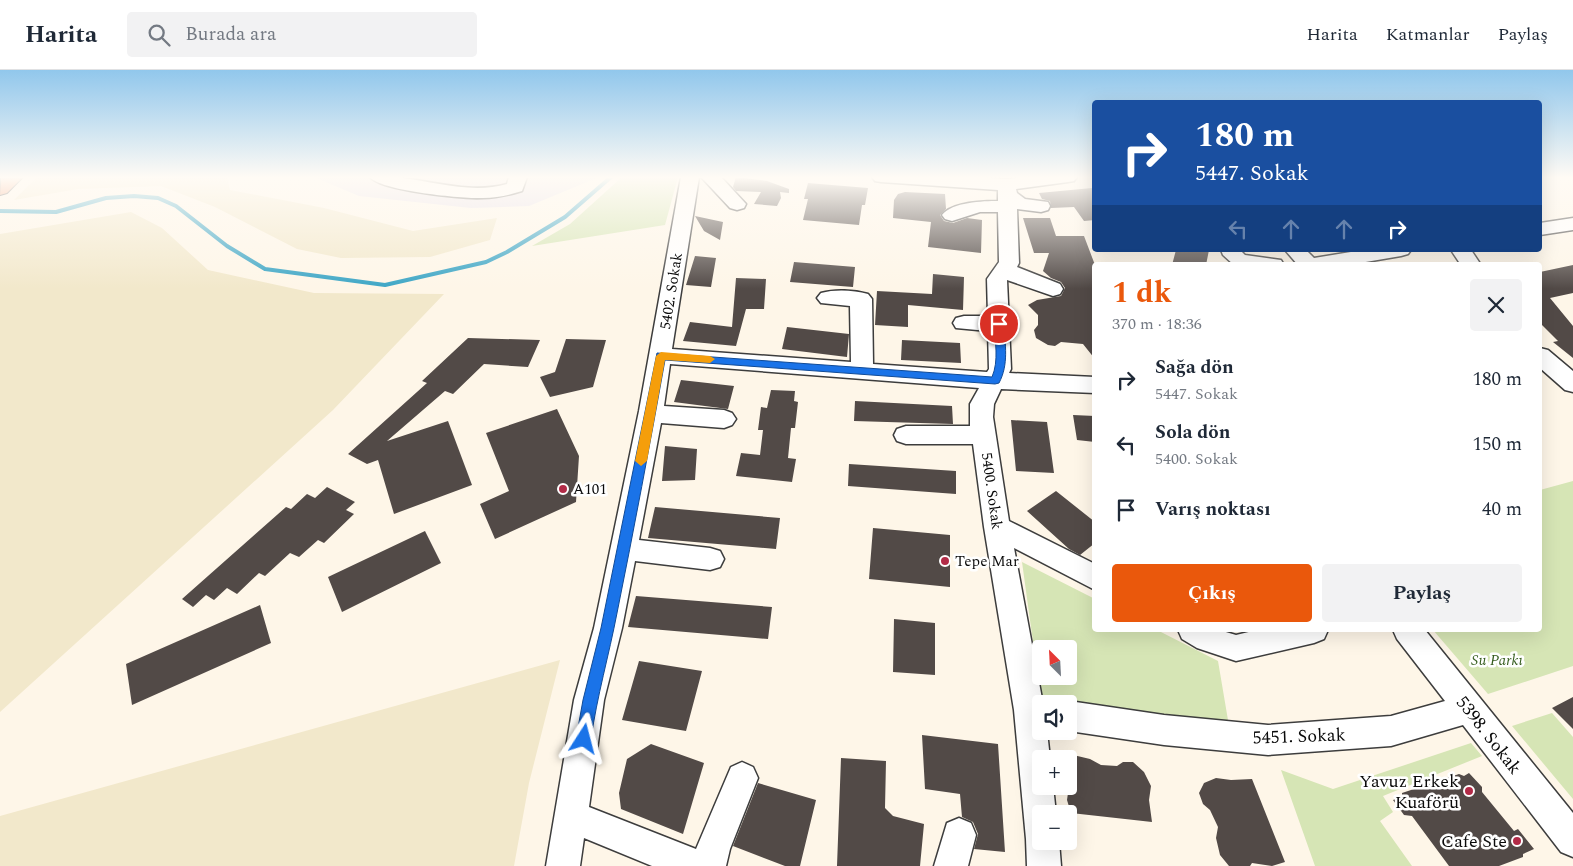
<!DOCTYPE html>
<html lang="tr">
<head>
<meta charset="utf-8">
<style>
	body { margin:0; font-family:Spectral,serif; background:#f2f2f3; color:#1f2937; height:100vh; display:flex; flex-direction:column; font-size:19px; white-space:nowrap }
	* { box-sizing:border-box; margin:0 }
	p { font-size:16px; color:#747a83 }
	.icon { flex:none; width:28px; height:28px; fill:none; stroke:currentColor; stroke-width:2; stroke-linecap:round; stroke-linejoin:round }
	.map { position:relative; flex:1; overflow:hidden }
	.details { position:absolute; left:1092px; top:192px; width:450px; height:370px; display:flex; flex-direction:column; background:#fff; border-radius:5px; box-shadow:0 5px 20px #0002 }
	.details>* { flex:none }
	.hud { position:absolute; left:1092px; top:30px; width:450px; height:152px; border-radius:5px; box-shadow:0 5px 20px #0002; background:#1a4fa0; color:#fff; overflow:hidden }
	.needle { width:32px; rotate:336deg }
	.tools { position:absolute; left:1032px; top:570px; display:grid; gap:10px }
	.tools a { display:grid; place-items:center; width:45px; height:45px; border-radius:5px; background:#fff; box-shadow:0 5px 20px #0002; font-size:25px }
	.pin { position:absolute; display:grid; place-items:center; width:42px; height:42px; color:#fff; margin:-21px; border:2px solid #fff; border-radius:50%; box-shadow:0 1px 5px #0007 }
	.me { position:absolute; width:55px; margin:-28px; rotate:9deg; stroke-linejoin:round; filter:drop-shadow(0 0 4px #0008) }
	.turn { display:flex; align-items:center; gap:18px; height:105px; padding:0 20px; font-size:22px }
	.turn .icon { width:65px; height:65px; stroke-width:2.5 }
	.turn b { display:block; font-size:35px; line-height:42px }
	.lanes { display:flex; align-items:center; height:48px; padding:0 20px; background:#0003; justify-content:center; gap:25px; direction:ltr }
	.lanes .off { opacity:.35 }
	.round { display:grid; place-items:center; flex:none; width:52px; height:52px; border-radius:5px; background:#f2f2f3 }
	.head { display:flex; align-items:center; justify-content:space-between; height:85px; padding:0 20px }
	h1 { font-size:30px; font-weight:700; line-height:38px; color:#ea580c }
	.cta { display:flex; gap:10px; margin-top:auto; padding:10px 20px }
	.cta a { flex:1; height:58px; border-radius:5px; background:#ea580c; color:#fff; font-size:20px; font-weight:700; line-height:58px; text-align:center }
	.cta a+a { background:#f2f2f3; color:#1f2937 }
	ul { padding:0; list-style:none }
	li { display:flex; align-items:center; gap:15px; height:65px; padding:0 20px }
	li div { flex:1 }
	li b { display:block; font-size:19px }
	li em { font-style:normal }
	header { display:flex; align-items:center; gap:30px; box-sizing:border-box; height:70px; padding:0 25px; background:#fff; border-bottom:1px solid #e0e1e3 }
	header strong { font-size:24px }
	nav { display:flex; gap:28px; margin-inline-start:auto; font-size:18px }
	.search { width:350px; height:45px; background:#f2f2f3; display:flex; align-items:center; gap:12px; box-sizing:border-box; padding:0 18px; border-radius:5px; color:#747a83; font-size:19px }
	.map>svg:first-child { display:block }
</style>
</head>
<body>
<header>
<strong>Harita</strong>
<div class="search"><svg class="icon" aria-label="search" viewBox="0 0 24 24"><circle cx="10" cy="10" r="6"/><path d="M15 15l6 6"/></svg>Burada ara</div>
<nav><a>Harita</a><a>Katmanlar</a><a>Paylaş</a></nav>
</header>
<div class="map">
<svg width="1573" height="796" viewBox="0 0 1573 796">
	<rect width="100%" height="100%" fill="#fef6e8"/>
	<path fill="#e6dee9" d="M314,107H599L529,136L471,138L359,126Z"/>
	<path fill="#f2e8cb" d="M37,107H227L230,120L324,138L413,161L497,148L490,170L430,187L341,188L297,179L215,137L161,116L78,119L14,130Z
		M131,142L162,158L208,200L314,223L444,224L333,340L0,642V164Z
		M560,590L529,713L514,796H0V746Z"/>
	<path fill="#d6e5b5" fill-rule="evenodd" d="M622,107H678L665,155L532,176L570,154Z
		M1573,411V596L1488,624L1433,560H1540V420Z
		M1022,492L1095,529V560H1157L1218,591L1229,656L1041,630ZM1041,579H1069V606H1041Z
		M1552,643L1573,667V729L1512,656Z
		M1471,673L1482,686L1383,726L1393,742L1380,751L1412,796H1315L1281,700L1333,719Z"/>
	<g fill="none" stroke-linecap="round" stroke-linejoin="round">
		<path stroke="#3ba5c5" stroke-width="4" d="M0,141L56,142L106,128L134,126L158,128L176,136L227,176L265,199L385,215L486,192L507,182L565,147L611,107"/>
	</g>
	<path fill="#524a47" d="M736,107L767,111L789,119V123L780,122L781,128L777,136L754,134L761,122L736,121L733,117Z
		M808,113L868,118L865,135H862L859,155L803,150L808,129H804Z
		M1092,118L1095,123V150L1084,151L1074,137L1051,138L1050,131L1042,129L1039,123Z
		M905,122L945,124L946,139L940,145L944,151L953,153L967,148L982,150L981,183L928,177L931,152L893,148L894,130L898,124Z
		M695,146L723,152L720,170L704,161Z
		M1023,148H1050L1056,166H1084L1095,195V289L1083,274L1061,272L1055,276L1048,275L1036,268L1034,260L1038,255V245L1028,235L1037,230L1061,226L1065,218L1061,212L1051,208L1043,201L1049,183H1034Z
		M1176,180H1209L1206,195H1172Z
		M695,186L716,188L711,217L686,215Z
		M794,192L855,197L853,217L790,212Z
		M1573,195V223L1550,228L1573,256V288L1553,272L1558,271L1540,253V202Z
		M933,204L964,207L963,240L908,235V257L875,255L877,221L932,224Z
		M736,208L766,209L764,239H746L736,276L683,271L690,252L732,257Z
		M787,257L849,264L847,287L782,279Z
		M468,268L540,270L528,297L484,294L453,324L445,321L387,371L448,351L472,415L394,444L378,390L367,394L348,384L427,313L422,311Z
		M566,269L606,270L593,317L550,327L540,307L555,302Z
		M902,270L960,273L961,293L901,290Z
		M681,310L734,316L728,339L674,332Z
		M771,320L795,321L794,331L798,332L795,358H791L788,388L796,389L792,412L736,406L741,383L760,385L763,360H758L761,337L767,338Z
		M855,331L952,336L953,354L854,351Z
		M557,339L579,386L576,432L495,469L480,434L509,421L486,363Z
		M1073,345L1095,346V372L1077,370Z
		M1011,350L1047,352L1054,403L1016,401Z
		M665,376L697,379L695,410L662,411Z
		M849,394L956,401V424L848,416Z
		M327,417L355,432L346,440L354,444L324,473L318,470L299,487L290,483L265,506L259,503L237,524L227,518L214,530L206,525L193,537L182,529L286,437L291,439L307,424L315,428Z
		M1056,421L1095,452V473L1080,485L1069,479L1027,441Z
		M655,437L780,448L776,479L648,468Z
		M873,458L950,465V517L869,509Z
		M425,461L441,493L342,542L328,507Z
		M636,526L772,537L768,569L628,557Z
		M260,535L271,573L132,635L126,594Z
		M894,549L935,553V605L893,602Z
		M639,591L702,601L686,661L622,650Z
		M1573,627V659L1552,638Z
		M922,665L998,674L1005,782L974,779L978,764L973,752L962,747L960,724L925,719Z
		M651,674L704,693L683,764L621,739L619,723L627,689Z
		M1069,684L1090,689L1101,695L1117,696L1123,692H1133L1144,702L1151,716L1149,730L1152,752L1071,743L1067,730L1069,716Z
		M841,688L886,691L885,738L893,746L924,754L920,796H837Z
		M1469,703L1482,717V722L1514,761L1518,759L1534,779L1523,784V787L1499,796H1449L1412,746L1404,745L1393,730L1402,727V723L1459,704L1464,706Z
		M1216,708L1231,710L1252,709L1285,792L1272,796L1252,793L1250,796H1229L1220,785L1216,768L1218,757L1210,740L1203,734L1199,723L1204,713Z
		M758,713L816,730L800,796H785L733,776Z"/>
	<g fill="none" stroke-linecap="round" stroke-linejoin="round">
		<g stroke="#3d3d3d" stroke-width="3">
			<path id="minor" d="M370,107C380,107 392,106 402,108C437,112 472,124 507,114L509,107H527L522,121C509,125 497,128 483,128C465,129 380,121 370,107Z
				M681,107H699L672,279L851,292L850,236L821,233L817,228L821,223C835,219 854,220 868,224L872,229L873,294L987,302L989,299L988,261L956,258L953,253L956,248L964,246H988L987,209L999,192L998,142H980L952,151L945,149L942,145C952,132 983,131 998,131V120L881,112L875,111L872,107H975L1007,109L1023,107H1077L1074,111L1068,112L1016,119L1017,123L1025,129L1048,132L1050,136L1048,140L1041,142L1017,139L1019,193L1017,197L1060,214L1063,219L1060,224L1053,226L1007,210L1011,299L1009,303L1095,307V323L1001,319L994,334L993,347L1009,451L1095,494V520L1014,478L1043,634H1041V661H1047L1050,689H1041V716H1053L1056,744H1041V771H1059L1061,796H1027L1026,769L1014,640L984,457L973,374H906L897,371L894,365L897,359L906,356H970V334L979,318L670,294L664,336L724,340L732,343L736,349L732,355L724,358L661,353L639,470L710,478L720,481L724,489L720,497L710,500L635,491L622,558L604,630L589,737L696,779L731,697L742,692L753,697L758,708L730,779L726,796H652L584,768L580,796H546L574,630L594,558L639,341Z
				M701,107H721L746,134L744,138L737,140L730,138Z
				M1573,148V160L1540,165V153Z
				M1221,180H1240L1245,185L1281,190L1284,195H1234L1223,185Z
				M1285,180H1306L1314,188L1363,180H1411L1408,184L1401,186L1348,195H1298Z
				M1451,180H1471L1481,195H1461Z
				M1540,278L1548,280L1573,301V322L1565,320L1540,298Z
				M1178,560H1219L1236,565L1257,560H1328L1324,569L1314,573L1236,591L1197,578L1182,569Z
				M1393,560H1425L1573,743V787L1561,782L1463,655L1391,676L1268,685L1164,675L1069,661V634H1063L1069,631L1164,645L1268,655L1391,646L1445,631L1397,569Z
				M959,748L971,753L976,765L968,796H934L947,753Z"/>
		</g>
		<g stroke="#1b1b1b" stroke-width="2">
			<path id="highway" d="M23,107L7,123L0,125L1,107Z"/>
		</g>
		<use href="#minor" fill="#fff" fill-rule="evenodd"/>
		<use href="#highway" fill="#ed8458" fill-rule="evenodd"/>
	</g>
	<linearGradient id="sky" x2="0" y2="1"><stop stop-color="#91c7ec"/><stop offset="0.49" stop-color="#fffbf5"/><stop offset="1" stop-color="#fffbf5" stop-opacity="0"/></linearGradient>
	<rect width="1573" height="219" fill="url(#sky)"/>
	<path fill="#1a73e8" stroke="#114b97" d="M999,250L1004,254C1005,275 1009,294 999,313L995,314L665,290C650,374 634,459 617,543C609,585 597,626 591,669L589,674L584,676L578,674L576,669L583,630L601,558L657,283L992,307C999,291 995,271 994,254Z"/>
	<path fill="#f59e0b" d="M661,282L710,286L715,289L710,293L665,290L647,391L641,396L635,391L656,286Z"/>
	<g fill="#b22b47" stroke="#fff" stroke-width="2">
		<circle cx="563" cy="419" r="5"/>
		<circle cx="945" cy="491" r="5"/>
		<circle cx="1469" cy="721" r="5"/>
		<circle cx="1517" cy="771" r="5"/>
	</g>
	<g text-anchor="middle" stroke-width="5" stroke-linejoin="round" paint-order="stroke">
		<g font-size="15" fill="#0a0a0a" stroke="#fff">
			<text transform="translate(671 221) rotate(-81)" y="5">5402. Sokak</text>
			<text transform="translate(992 421) rotate(82)" y="5">5400. Sokak</text>
		</g>
		<g font-size="15" fill="#0a0a0a" stroke="#fff" text-anchor="start">
			<text x="573" y="424">A101</text>
			<text x="955" y="496">Tepe Mar</text>
		</g>
		<g font-size="15" font-style="italic" fill="#365d1f" stroke="#fff">
			<text x="1497" y="595">Su Parkı</text>
		</g>
		<g font-size="18" fill="#0a0a0a" stroke="#fff">
			<text transform="translate(1489 665) rotate(52)" y="6">5398. Sokak</text>
			<text transform="translate(1299 666) rotate(-2)" y="6">5451. Sokak</text>
		</g>
		<g font-size="18" fill="#0a0a0a" stroke="#fff" text-anchor="end">
			<text x="1459" y="717">Yavuz Erkek<tspan x="1459" dy="21">Kuaförü</tspan></text>
			<text x="1507" y="777">Cafe Ste</text>
		</g>
	</g>
</svg>
<div class="tools">
<a><svg class="needle" viewBox="-14 -14 28 28"><path d="M0-13l5 13h-10z" fill="#e53935"/><path d="M0 13l5-13h-10z" fill="#747a83"/></svg></a>
<a><svg class="icon" aria-label="sound" viewBox="0 0 24 24"><path d="M4 9h4l5-4v14l-5-4H4zM17 9q2 3 0 6"/></svg></a>
<a>+</a>
<a>−</a>
</div>
<div class="pin" style="left:999px;top:254px;background:#d93025"><svg class="icon" aria-label="arrive" viewBox="0 0 24 24"><path d="M6 21V4h12l-3 4 3 4H6"/></svg></div>
<svg class="me" style="left:584px;top:669px" viewBox="-20 -20 40 40"><path d="M0-17L14 15 0 8-14 15z" fill="#1a73e8" stroke="#fff" stroke-width="4"/></svg>
<div class="hud">
<div class="turn"><svg class="icon" aria-label="right" viewBox="0 0 24 24"><path d="M7 20v-9h11M14 6l5 5-5 5"/></svg><div><b>180 m</b>5447. Sokak</div></div>
<div class="lanes"><svg class="icon off" aria-label="left" viewBox="0 0 24 24"><path d="M17 20v-9H6M10 6l-5 5 5 5"/></svg><svg class="icon off" aria-label="ahead" viewBox="0 0 24 24"><path d="M12 20V5M6 11l6-6 6 6"/></svg><svg class="icon off" aria-label="ahead" viewBox="0 0 24 24"><path d="M12 20V5M6 11l6-6 6 6"/></svg><svg class="icon" aria-label="right" viewBox="0 0 24 24"><path d="M7 20v-9h11M14 6l5 5-5 5"/></svg></div>
</div>
<section class="details">
<div class="head"><div><h1>1 dk</h1><p>370 m · 18:36</p></div><a class="round"><svg class="icon" aria-label="close" viewBox="0 0 24 24"><path d="M6 6l12 12M18 6L6 18"/></svg></a></div>
<ul>
<li><svg class="icon" aria-label="right" viewBox="0 0 24 24"><path d="M7 20v-9h11M14 6l5 5-5 5"/></svg><div><b>Sağa dön</b><p>5447. Sokak</p></div><em>180 m</em></li>
<li><svg class="icon" aria-label="left" viewBox="0 0 24 24"><path d="M17 20v-9H6M10 6l-5 5 5 5"/></svg><div><b>Sola dön</b><p>5400. Sokak</p></div><em>150 m</em></li>
<li><svg class="icon" aria-label="arrive" viewBox="0 0 24 24"><path d="M6 21V4h12l-3 4 3 4H6"/></svg><div><b>Varış noktası</b></div><em>40 m</em></li>
</ul>
<div class="cta"><a>Çıkış</a><a>Paylaş</a></div>
</section>
</div>
</body>
</html>
